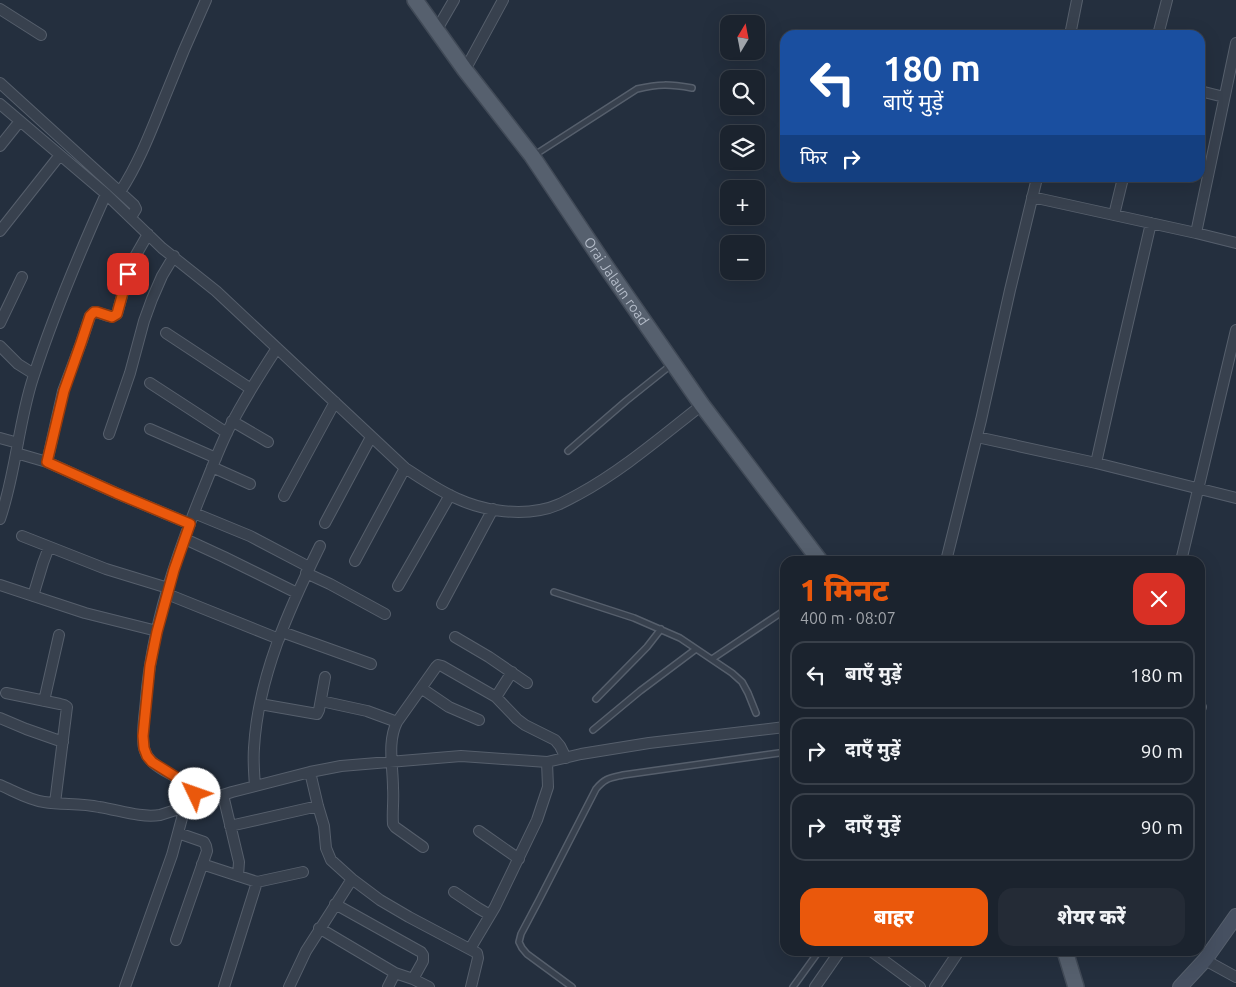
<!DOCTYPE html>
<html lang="hi">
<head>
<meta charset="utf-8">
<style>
	body { margin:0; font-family:Ubuntu,"Noto Sans Devanagari",sans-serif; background:#242b36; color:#f1f3f6; height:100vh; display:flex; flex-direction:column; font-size:19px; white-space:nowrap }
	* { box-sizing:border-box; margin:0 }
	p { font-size:16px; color:#a0a4aa }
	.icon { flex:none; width:28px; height:28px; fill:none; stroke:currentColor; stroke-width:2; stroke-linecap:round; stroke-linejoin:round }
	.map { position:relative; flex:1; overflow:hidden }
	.details { position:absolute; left:780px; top:556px; width:425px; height:400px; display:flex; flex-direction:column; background:#1b232e; border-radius:15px; box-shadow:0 5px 20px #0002,0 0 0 1px #39404a }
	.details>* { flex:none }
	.guide { position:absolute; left:780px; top:30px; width:425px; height:152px; border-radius:15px; box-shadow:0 5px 20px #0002,0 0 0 1px #39404a; background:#1a4fa0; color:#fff; overflow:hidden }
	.needle { width:32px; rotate:10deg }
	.controls { position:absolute; left:720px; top:15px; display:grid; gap:10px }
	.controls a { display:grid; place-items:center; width:45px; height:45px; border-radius:10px; background:#1b232e; box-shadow:0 5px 20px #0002,0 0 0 1px #39404a; font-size:25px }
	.pin { position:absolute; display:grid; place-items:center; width:42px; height:42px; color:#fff; margin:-21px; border-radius:10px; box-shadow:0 2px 8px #0006 }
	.me { position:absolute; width:55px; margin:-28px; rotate:312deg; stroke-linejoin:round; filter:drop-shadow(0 0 4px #0008) }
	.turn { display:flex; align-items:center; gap:18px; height:105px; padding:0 20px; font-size:22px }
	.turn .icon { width:65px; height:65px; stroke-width:2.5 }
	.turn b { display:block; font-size:35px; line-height:42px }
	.then { display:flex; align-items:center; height:48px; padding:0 20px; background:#0003; gap:10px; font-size:19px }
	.round { display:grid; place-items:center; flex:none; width:52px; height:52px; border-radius:15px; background:#242b36 }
	.summary { display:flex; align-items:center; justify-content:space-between; height:85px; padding:0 20px }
	h1 { font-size:30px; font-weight:800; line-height:38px; color:#ea580c }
	.cta { display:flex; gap:10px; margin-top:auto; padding:10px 20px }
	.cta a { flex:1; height:58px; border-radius:15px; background:#ea580c; color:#fff; font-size:20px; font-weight:800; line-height:58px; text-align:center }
	.cta a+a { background:#242b36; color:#f1f3f6 }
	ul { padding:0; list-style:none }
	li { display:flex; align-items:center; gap:15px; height:68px; margin:0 10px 8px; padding:0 10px; border:2px solid #39404a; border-radius:15px }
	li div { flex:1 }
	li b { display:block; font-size:19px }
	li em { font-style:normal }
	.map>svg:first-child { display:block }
</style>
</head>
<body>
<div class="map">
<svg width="1236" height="987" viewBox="0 0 1236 987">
	<rect width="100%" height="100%" fill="#242f3e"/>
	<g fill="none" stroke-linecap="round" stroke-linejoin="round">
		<g stroke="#565f6c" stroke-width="8">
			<path id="lane" d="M533,156L637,89C659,84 669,84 692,88
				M568,451L626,401L671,365
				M554,592L634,618L680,638L732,673L742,682L748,693L756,713
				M712,659L785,610
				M596,699L647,647L661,629
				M593,730L640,691L696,649
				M572,987L527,954L522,948L519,942L521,934L539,900L596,789C605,778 610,778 623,775L779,753H785
				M793,987L819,951"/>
		</g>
		<g stroke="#565f6c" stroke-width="12">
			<path id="street" d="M0,9L41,35
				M436,31L454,0
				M1070,35L1077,0
				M1158,35L1167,0
				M465,70L503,0
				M0,83L134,205L136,209L131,217
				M1200,91L1224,97
				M0,104L106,194L162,248L216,291L405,468C422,479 439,491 458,499C482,510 514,515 540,510C554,508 566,501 579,494C623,470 662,436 702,405
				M0,146L20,121
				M120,192C139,163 151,131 164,99C177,66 191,33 206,0
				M1032,197L1196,233L1236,243
				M1114,215L1123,178
				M0,231L60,155
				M1196,233L1236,43
				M0,323L22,277
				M166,333L251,389
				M0,346L18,364L34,374
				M150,383L227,433
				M232,421L268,442
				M150,429L216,458
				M109,434L130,373L144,321L152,299L162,276L174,256
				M977,437L1096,463L1236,498
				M0,438L18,443
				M16,453L47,462L116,493L190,524
				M47,462L63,391L81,343L90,316L94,312C102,312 110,320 117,314L128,274L132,262L148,234
				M1096,463L1113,387L1151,223
				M212,467L250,484
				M284,496L335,402
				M194,513L250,536L309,567
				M0,519C16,473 18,424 33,378C53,316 79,254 106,194
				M325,523L371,437
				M22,536L106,569L168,588
				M185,539L224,557L297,593
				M355,561L405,468
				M946,561L981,420L1010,290L1037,178
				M1181,561L1236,330
				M306,573L330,584L385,614
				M0,585L85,613L157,631
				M398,586L450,495
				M167,594L279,639
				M33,596L43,563L49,547
				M442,604L493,509
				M282,632L371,664
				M455,637L489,657L527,683
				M421,688L449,707L479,720
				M6,693L60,704L64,705L67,707L55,803
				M496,697L512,672
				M44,701L59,635
				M321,701L367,711L397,722
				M260,704L317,714L319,710L325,677
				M1200,709L1201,707
				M0,718L26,729L63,742
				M310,772L318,806L324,826L326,848L331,860L352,879L380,900L409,917L477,953L478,958L471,987
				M0,785C14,791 29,800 44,802C62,805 80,803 99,807C119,810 140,818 160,815L232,792L310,772L341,766L461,756L547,762L581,754L649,743L785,727
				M255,786C254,773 253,761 254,748C258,677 289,609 320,546
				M223,795L239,862L238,876
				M199,803C195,794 190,787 183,782C170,772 148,766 144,748C141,735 145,714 146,699C152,625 177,553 205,485C214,463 222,440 234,419C247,395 262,371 277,348
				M230,826L318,806
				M479,831L519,859
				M423,847L395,827L393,824C392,812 394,800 393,788C393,766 387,742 397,722L436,667L438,665L442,666L496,697L517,719L525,725L555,740L560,746L566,758
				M202,864L257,882L303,872
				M454,892L478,908L490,915
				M335,904L421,952L423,955V961L413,979
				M319,928L395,973L413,979L429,987
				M176,940L207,851L206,846L204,842L178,833
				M470,949L495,907L537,820L548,787L547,762
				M871,951L920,987
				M1205,960L1236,977
				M125,987L172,855L185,807
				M224,987L257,882
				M289,987L306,951L352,879
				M388,987L395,973
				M815,987L840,951
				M935,987L959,951"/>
		</g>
		<g stroke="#565f6c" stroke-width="16">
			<path id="secondary" d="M1180,987L1205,960L1236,916"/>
		</g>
		<g stroke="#414a57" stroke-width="18">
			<g id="primary">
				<path id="s1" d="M415,0L465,70L532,156L607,268L702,405L820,561"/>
				<path d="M1065,951L1076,987"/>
			</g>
		</g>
		<use href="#lane" stroke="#38414e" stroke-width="5"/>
		<use href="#street" stroke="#38414e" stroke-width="10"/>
		<use href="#secondary" stroke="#465061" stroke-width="14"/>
		<use href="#primary" stroke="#56606e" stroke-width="15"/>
	</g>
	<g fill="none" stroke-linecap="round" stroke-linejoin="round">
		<g stroke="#983908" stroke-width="12">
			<path id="route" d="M128,274L117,314L112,317L97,312H94L90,316L81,343L64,391L47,462L116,493L190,524L174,570L157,632L150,666L143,736L144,748L147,756L152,762L184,782L195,794"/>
		</g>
		<use href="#route" stroke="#ea580c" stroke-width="9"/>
	</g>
	<g text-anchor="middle" stroke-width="5" stroke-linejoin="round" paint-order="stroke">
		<g font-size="14" fill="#b4bcc9" stroke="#1d2633">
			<text dy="5" stroke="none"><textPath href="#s1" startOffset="346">Orai Jalaun road</textPath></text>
		</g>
	</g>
</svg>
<div class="controls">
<a><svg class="needle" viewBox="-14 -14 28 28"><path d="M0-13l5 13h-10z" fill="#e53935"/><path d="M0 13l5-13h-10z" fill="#a0a4aa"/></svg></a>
<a><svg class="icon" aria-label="search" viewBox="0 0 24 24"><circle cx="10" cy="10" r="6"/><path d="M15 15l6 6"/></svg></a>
<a><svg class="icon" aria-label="layers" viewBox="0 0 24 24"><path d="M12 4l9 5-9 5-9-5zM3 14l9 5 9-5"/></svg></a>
<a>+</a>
<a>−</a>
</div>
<div class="pin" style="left:128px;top:274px;background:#d93025"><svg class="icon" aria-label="arrive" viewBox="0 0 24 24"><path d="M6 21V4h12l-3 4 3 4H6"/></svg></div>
<svg class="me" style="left:195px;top:794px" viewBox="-20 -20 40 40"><circle r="19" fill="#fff"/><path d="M0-13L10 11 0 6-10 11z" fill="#ea580c"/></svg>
<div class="guide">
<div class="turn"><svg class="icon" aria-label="left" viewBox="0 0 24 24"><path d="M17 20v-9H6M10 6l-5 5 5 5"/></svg><div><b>180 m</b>बाएँ मुड़ें</div></div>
<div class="then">फिर<svg class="icon" aria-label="right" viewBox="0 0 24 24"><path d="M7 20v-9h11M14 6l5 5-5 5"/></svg></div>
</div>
<section class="details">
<div class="summary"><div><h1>1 मिनट</h1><p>400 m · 08:07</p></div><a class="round" style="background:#d93025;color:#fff"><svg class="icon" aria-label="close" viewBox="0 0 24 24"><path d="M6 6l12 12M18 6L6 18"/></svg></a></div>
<ul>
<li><svg class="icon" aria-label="left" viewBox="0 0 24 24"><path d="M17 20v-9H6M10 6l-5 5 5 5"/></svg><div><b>बाएँ मुड़ें</b></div><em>180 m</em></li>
<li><svg class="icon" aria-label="right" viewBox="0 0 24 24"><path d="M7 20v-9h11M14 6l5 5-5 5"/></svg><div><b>दाएँ मुड़ें</b></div><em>90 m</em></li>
<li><svg class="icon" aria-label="right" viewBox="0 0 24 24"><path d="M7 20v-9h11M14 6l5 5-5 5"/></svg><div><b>दाएँ मुड़ें</b></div><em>90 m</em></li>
</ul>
<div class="cta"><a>बाहर</a><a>शेयर करें</a></div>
</section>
</div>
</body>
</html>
